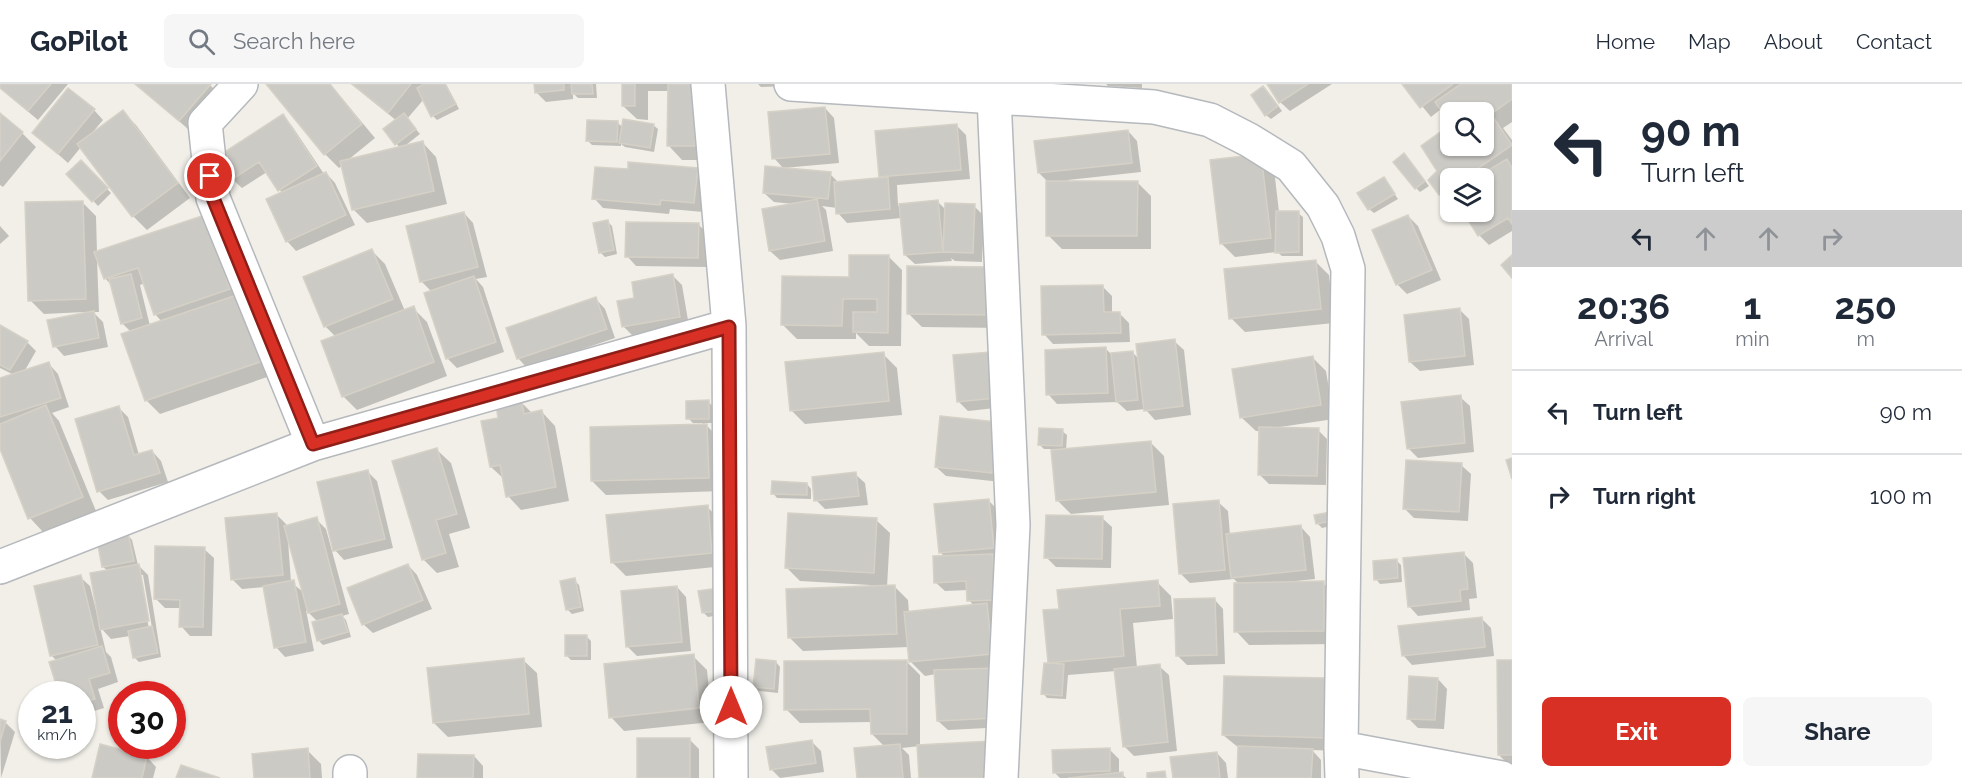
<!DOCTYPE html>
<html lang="en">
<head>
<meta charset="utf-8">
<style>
	body { margin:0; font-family:Raleway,sans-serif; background:#f6f6f7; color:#1f2937; height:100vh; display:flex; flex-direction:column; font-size:22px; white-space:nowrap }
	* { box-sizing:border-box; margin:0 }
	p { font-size:20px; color:#747a83 }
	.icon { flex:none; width:33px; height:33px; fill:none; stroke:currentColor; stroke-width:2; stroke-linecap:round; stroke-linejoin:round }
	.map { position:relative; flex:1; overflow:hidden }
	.drawer { display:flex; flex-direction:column; background:#fff; width:450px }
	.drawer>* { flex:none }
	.banner { background:#fff; color:#1f2937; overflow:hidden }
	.tools { position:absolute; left:1440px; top:18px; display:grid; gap:12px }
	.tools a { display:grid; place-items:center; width:54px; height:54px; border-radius:9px; background:#fff; box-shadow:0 2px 4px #0004; font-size:30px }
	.speed { position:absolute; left:18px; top:597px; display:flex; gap:12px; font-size:30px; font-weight:700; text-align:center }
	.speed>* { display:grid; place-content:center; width:78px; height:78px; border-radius:50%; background:#fff; box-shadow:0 2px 4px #0004; line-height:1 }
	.speed small { font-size:15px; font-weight:400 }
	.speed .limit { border:9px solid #d22; background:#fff; color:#111 }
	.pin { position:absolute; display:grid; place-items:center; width:51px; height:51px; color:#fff; margin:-26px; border:3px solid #fff; border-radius:50%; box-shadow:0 2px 6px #0007 }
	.me { position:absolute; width:66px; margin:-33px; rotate:0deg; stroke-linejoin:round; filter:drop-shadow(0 0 4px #0008) }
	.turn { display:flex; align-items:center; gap:21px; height:126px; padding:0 30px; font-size:27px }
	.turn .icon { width:78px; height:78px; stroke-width:2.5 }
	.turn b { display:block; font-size:42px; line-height:51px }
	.lanes { display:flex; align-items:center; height:57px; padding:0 30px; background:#0003; justify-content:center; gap:30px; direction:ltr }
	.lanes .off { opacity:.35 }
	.eta { display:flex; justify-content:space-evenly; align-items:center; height:102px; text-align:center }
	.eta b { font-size:36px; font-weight:700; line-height:42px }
	.primary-button { display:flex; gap:12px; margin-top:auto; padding:12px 30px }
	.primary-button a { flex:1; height:69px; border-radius:9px; background:#d93025; color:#fff; font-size:24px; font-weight:700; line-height:69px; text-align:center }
	.primary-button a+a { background:#f6f6f7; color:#1f2937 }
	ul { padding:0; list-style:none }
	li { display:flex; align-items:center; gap:18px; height:84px; padding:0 30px; border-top:2px solid #e0e1e3 }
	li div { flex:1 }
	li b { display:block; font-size:22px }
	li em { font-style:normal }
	header { display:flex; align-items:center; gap:36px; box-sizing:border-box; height:84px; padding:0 30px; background:#fff; border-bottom:2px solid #e0e1e3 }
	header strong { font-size:28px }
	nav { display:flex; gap:33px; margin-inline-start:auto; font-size:21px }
	.search { width:420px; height:54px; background:#f6f6f7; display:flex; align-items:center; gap:15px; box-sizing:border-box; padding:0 21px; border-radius:9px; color:#747a83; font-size:22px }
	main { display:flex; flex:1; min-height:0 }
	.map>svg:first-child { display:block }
</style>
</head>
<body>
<header>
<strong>GoPilot</strong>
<div class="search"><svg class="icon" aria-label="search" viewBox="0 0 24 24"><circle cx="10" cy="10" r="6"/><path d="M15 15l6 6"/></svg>Search here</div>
<nav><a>Home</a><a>Map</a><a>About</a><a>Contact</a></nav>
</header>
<main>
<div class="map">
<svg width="1512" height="694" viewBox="0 0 1512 694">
	<rect width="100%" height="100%" fill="#f1efe8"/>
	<path fill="#0003" fill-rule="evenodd" d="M0,0H68L38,36L0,4Z
		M137,0H209L220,11L189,46Z
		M269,0H330L375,54L348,76L400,64L385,45L397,37L351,0H446L459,25L437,36L433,32L424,15L407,35L420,50L402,64L423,59L436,73L447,120L367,139L353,125L343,81L339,84L325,70Z
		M535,0H596L597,14H578L573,9V15L546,18L536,8Z
		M624,0H710L709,76H682L669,62L670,7H648V36L637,35L623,22Z
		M758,0H847L761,3Z
		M1106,0H1142V4L1108,2Z
		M1269,0H1332L1290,27L1280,18Z
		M1404,0H1512V38L1503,44L1512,56V147L1489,161L1480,152L1465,128H1484V94H1450V120L1430,96L1439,87L1423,63L1450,43V62H1484V28H1450V38L1441,25L1431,33Z
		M1268,8L1282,27L1271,35L1266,31Z
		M825,24L834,34L839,79L783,84L774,74Z
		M94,26L103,36L92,49L123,28L136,41L190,114L147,146L133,132L81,63L68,79L34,49Z
		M0,31L22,49L36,63L3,103L0,101Z
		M282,32L292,42L324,90L326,89L335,99L355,141L296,167L287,157L282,109L267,88L242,104L232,95Z
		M617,38L623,44L653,41L658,45L654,68L625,63L621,60V62L592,61L588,57Z
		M957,42L966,51L970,95L897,101L898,122L938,118L946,126L974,122L984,132L982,178L955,177L951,174L952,177L915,180L905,171L902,134L847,139L838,129L837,124L822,122L826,126L833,167L780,176L770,167L793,120L774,118L764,109L830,90L839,99L881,95L877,48Z
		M1128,47L1137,57L1141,88L1068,96V98H1137L1151,112V165H1062L1048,151L1047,97L1039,89Z
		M1408,75L1429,102L1420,108L1416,104Z
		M1212,77L1274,85L1279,128L1298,129L1303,133V172H1282L1277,168L1235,173L1221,159Z
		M81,78L111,109L98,122L68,90Z
		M697,85L707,95L703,128L670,125L669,130L603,124L594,114L629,87Z
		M1384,95L1398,115L1374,129L1369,125Z
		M82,118L96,132L97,169L204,133L276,290L160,330L146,316L131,248L122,239L112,202L105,194L97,175L99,228H93L103,238L108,263L64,272L55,262L85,228L44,230L30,216ZM145,199L155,230L162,238L150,242L140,201Z
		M464,129L473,139L487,193L476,195L483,203L504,268L457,284L447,274L432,208L421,197Z
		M1408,132L1418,142L1441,196L1407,210L1397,200Z
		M608,138L612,142L617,170L605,173L600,168Z
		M698,140L708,150L707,183L636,182L627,172Z
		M0,142L9,152L0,160Z
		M371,166L385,180L405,227L413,224L427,238L447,292L357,326L343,312L336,253L325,242Z
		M888,172L902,186L901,262H869L856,249V255H797L783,241L850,194Z
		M1315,177L1329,191L1334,239L1245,248L1231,234Z
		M991,185L1004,244L922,243L908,229Z
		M673,192L682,201L689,242L632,251L623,242L636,215Z
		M1103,203L1112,212V230H1120L1129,239L1130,258L1053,260L1044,250Z
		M596,215L605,225L615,254L527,284L518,274Z
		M1459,225L1469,235L1474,281L1420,287L1410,278Z
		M0,243L27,258L36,267L24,288L49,280L58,290L69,323L52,329L59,337L96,427L43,448L30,434L0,361V295L14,291L0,284Z
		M1174,257L1184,266L1191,331L1155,336L1145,325L1127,327L1117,318L1057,320L1048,310L1106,265L1112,271L1132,268L1140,276Z
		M883,270L897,284L902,331L805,340L791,326Z
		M954,272L1004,323L968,327L958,317Z
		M1312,273L1326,287L1334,335L1280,343L1318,346L1327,355L1326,401L1269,400L1259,390L1260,347H1256L1242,334Z
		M1460,313L1470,322L1474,368L1418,374L1408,364Z
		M520,317L533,330L542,328L555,342L569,417L521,426L508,412L505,396L491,383L500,335Z
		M708,318L713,322V339H704L720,355L722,407L606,411L592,397L703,341V339H693L688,334Z
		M118,323L128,333L139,371L152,367L161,377L168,398L108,416L99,407Z
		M996,339L1001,398L946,392L936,383Z
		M1062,347L1067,351L1066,366L1150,358L1164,372L1169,421L1071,430L1057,416L1053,365H1044L1039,360Z
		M437,366L451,379L470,444L449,450L459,483L437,489L423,475Z
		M1461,381L1471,390L1468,437L1414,434L1404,424Z
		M368,388L377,397L393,464L344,476L335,466Z
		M855,390L865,399L868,421L825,425L816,416Z
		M807,400L811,405V415L777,414L773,409Z
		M988,416L998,426L1003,473L994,474L1002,481L1004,525H991L1000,534L1006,643L948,646L938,637L936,590L925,592L911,578L909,563L803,567L790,554L870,504V501L800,497L786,483L876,436L890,449L887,503H895L908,516L909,529L974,522L969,516L968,506L945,507L935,498L945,473L940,468Z
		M1218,418L1228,427L1230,451L1301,443L1310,453L1315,495L1296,497V499H1323L1337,513V560L1249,561L1236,547L1239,500L1234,495L1190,499L1180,489Z
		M707,423L721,436L725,482L626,492L612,478Z
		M1329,430L1335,441L1322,444L1318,440Z
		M277,431L286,440V443L316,435L326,445L349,530L342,532L346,536L351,553L323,561L319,557L314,539L318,538L306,526L314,567L285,573L276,563L264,503L242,505L232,495ZM289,456L303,508L291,498L288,457Z
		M1102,434L1112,443L1111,484L1056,483L1046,473Z
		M128,451L132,456L138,481L148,491L161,573L139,578L134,573L130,552L111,555L100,543L106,568L111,573L118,598L98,605L104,624L82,631V610H60L51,579L57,577L51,571L80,493L90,502L97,530H99L108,487L103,483ZM139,491H143L152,544L149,545Z
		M204,465L214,474L212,552H190L181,542V524H165L155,514Z
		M1464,470L1473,479L1477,514L1469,515L1470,526L1418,532L1409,522Z
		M1396,476L1401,481L1402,498L1380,500L1376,495Z
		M408,481L417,491L432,525L373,549L363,540Z
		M574,496L579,501L584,527L572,530L567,525Z
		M1157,498L1171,512L1173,535L1133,539L1137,584L1159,582L1169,591L1177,667L1134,672L1124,662L1116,587L1068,591L1066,615L1047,614L1043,609L1053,581L1050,578L1060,526Z
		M677,503L686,513L691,567L637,572L627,562Z
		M700,509L726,530L708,533L703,528Z
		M1214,515L1223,525L1225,580L1187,581L1178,572Z
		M1481,534L1491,544L1494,572L1412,581L1403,571Z
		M586,552L591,557V576H571L567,572Z
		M693,572L707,586L712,638L624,647L611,633Z
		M523,576L537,589L542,643L448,653L434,639Z
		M906,577L920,591V662L902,664L909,671L911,694H859L885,663L872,650V638L800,639L786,625Z
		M776,578L780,583L778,609L759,607L755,603Z
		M1512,578V684L1499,671Z
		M1438,595L1447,605L1444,645L1418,644L1408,634Z
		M1328,596L1340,667L1312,666L1321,676V694H1239V664L1223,651Z
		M0,637L5,638L15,648L1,694Z
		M690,656L699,665V694H638Z
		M811,657L821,667L824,688L780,694L772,686Z
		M1109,665L1119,675V690H1122L1126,694H1060L1054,688Z
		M307,666L321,680L322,694H255Z
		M1217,669L1226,679L1228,694H1174Z
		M474,672L483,682V694H419Z
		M147,673L156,683L153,694H93Z"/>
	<path fill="#cccac5" stroke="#d6d1c6" stroke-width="1.5" d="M0,0H51L28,27L0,4Z
		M135,0H211L179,37Z
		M266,0H330L362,40L324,71Z
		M352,0H411L388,29Z
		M424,0H445L456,20L431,33L417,4Z
		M534,0H564V6L535,9Z
		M571,0H592L593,10H572Z
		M622,0H635V22H622Z
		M668,0H696L695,62H667Z
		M1267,0H1308L1279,19Z
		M1402,0H1453L1420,24Z
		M1461,0H1512V15L1491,30L1512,61L1464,94H1450V104L1439,111L1428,96L1437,87L1421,62L1450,41V62H1484V28H1450V41L1435,18Z
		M1263,2L1278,22L1265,32L1251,11Z
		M68,4L95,25L58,70L32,49Z
		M825,23L830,70L772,75L768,28Z
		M123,26L178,99L132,133L77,60Z
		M0,29L23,48L0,77Z
		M404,29L416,45L395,61L383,45Z
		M283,30L317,82L278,107L259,78L231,96L217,73Z
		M623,35L654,40L650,64L619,59Z
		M587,36L618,37L617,58L586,57Z
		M957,40L961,86L879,93L875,47Z
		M1128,46L1132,79L1038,89L1034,57Z
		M423,57L434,107L352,126L340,77Z
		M1404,69L1425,97L1415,105L1393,78Z
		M1261,70L1271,154L1220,160L1210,76Z
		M1507,75L1512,84V140L1508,134L1478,152L1463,128H1484V94H1475Z
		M81,76L108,104L92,118L66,90Z
		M628,78L698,84L694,119L661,116L660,121L592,115L595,83L628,85Z
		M765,82L831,88L828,115L763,109Z
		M326,88L346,131L286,158L266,115Z
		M888,93L890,125L836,130L834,98Z
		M1384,93L1395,110L1368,126L1357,109Z
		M1046,97H1138L1137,152H1046Z
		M817,115L825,157L769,167L762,125Z
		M938,116L943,168L904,171L899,120Z
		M83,117L86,215L28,217L25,118Z
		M945,119L975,120L973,169L943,168Z
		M1276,127H1299V168L1275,169Z
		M464,128L478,183L420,198L406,142Z
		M205,131L230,205L154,231L138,184L104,195L94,168Z
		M1408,131L1432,186L1396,201L1372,146Z
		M608,136L614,166L599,169L593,139Z
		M626,138L699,139L698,174L625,173Z
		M372,165L393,215L324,243L303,193Z
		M849,171H889L888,249L853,248V228H877V215H843L842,242L781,241L782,192L849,193Z
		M1512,171V194L1501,181Z
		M1316,176L1321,225L1229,235L1224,185Z
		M907,182L992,183L991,231L907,230Z
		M131,190L142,234L121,240L109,195Z
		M673,190L680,233L622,243L617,217L634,214L632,198Z
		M474,192L496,258L446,275L424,209Z
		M1103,201L1104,228H1120L1121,249L1042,251L1041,202Z
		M240,210L263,277L145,317L121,250Z
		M596,213L607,245L517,275L506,244Z
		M414,222L434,278L342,313L321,257Z
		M1460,224L1465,272L1409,278L1404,231Z
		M94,227L99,254L53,263L47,236Z
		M0,241L28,257L10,286L0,281Z
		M1175,255L1183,322L1144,327L1136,260Z
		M1106,263L1108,309L1046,311L1045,266Z
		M1133,267L1138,316L1116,318L1111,269Z
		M884,268L889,317L790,327L785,278Z
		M991,268L995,314L957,318L953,271Z
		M1313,272L1321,321L1240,334L1232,285Z
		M49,278L61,314L0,333V294Z
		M1461,311L1465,359L1407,365L1401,318Z
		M521,315L524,330L542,326L556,403L506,413L500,381L490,383L481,337L498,334L496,320Z
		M709,316V335H686V317Z
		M46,321L83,413L28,435L0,365V340Z
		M119,322L134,371L152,366L160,389L97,408L75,335Z
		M940,332L997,338L992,389L935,383Z
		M707,340L709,394L591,397L590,343Z
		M1259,343L1319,344L1317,392L1258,391Z
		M1039,344L1063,345L1062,362L1038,361Z
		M1151,357L1156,408L1056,417L1051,366Z
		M437,364L457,430L436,436L446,469L422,476L392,377Z
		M1512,374V395L1506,376Z
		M1406,376L1462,379L1459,428L1403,425Z
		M368,386L385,455L333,467L317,398Z
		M856,388L859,412L814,417L812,393Z
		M772,397L807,399V411L771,410Z
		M989,415L994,464L939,469L934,420Z
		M1219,416L1225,486L1179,490L1173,420Z
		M708,421L712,469L611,479L606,431Z
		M1330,428L1332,437L1316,440L1314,431Z
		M277,429L283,491L231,496L225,434Z
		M788,429L877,434L874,489L785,484Z
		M1046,431L1103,432L1102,475L1044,474Z
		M317,433L340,520L308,529L284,442Z
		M1301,441L1306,486L1231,494L1226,450Z
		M128,449L134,477L102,483L97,456Z
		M155,462L205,463L203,543H179L180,516L154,515Z
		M1464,468L1468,505L1460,506L1461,517L1408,523L1403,474Z
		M993,470L995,516L967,517L966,497L934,499L933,472Z
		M1397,475L1398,494L1374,496L1373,477Z
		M139,480L149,537L100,546L90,489Z
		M408,480L423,516L362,541L347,504Z
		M81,491L98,561L50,572L34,502Z
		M575,494L581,523L566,526L560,497Z
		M294,496L306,558L274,564L263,502Z
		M1158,496L1160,522L1120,525L1124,572L1048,579L1043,526L1059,525L1057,506Z
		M1324,497V547L1234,548V499Z
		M895,501L897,550L788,554L786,505Z
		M677,502L682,558L626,563L621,507Z
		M719,504L723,526L702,529L698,507Z
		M1215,514L1217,571L1176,572L1174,515Z
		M987,519L992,570L909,578L904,528Z
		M342,530L348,548L317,557L312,538Z
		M1482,533L1485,563L1402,572L1398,542Z
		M152,542L158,569L133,574L128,547Z
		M565,551H587V572H565Z
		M102,562L110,589L89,595L95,615L82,619V610H59L49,578Z
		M694,570L699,624L609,634L604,580Z
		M524,574L529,630L433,639L427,584Z
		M756,575L776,577L774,605L753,603Z
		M907,576V650H871L870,625L784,626V577Z
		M1497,576H1512V671H1498Z
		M1044,579L1064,580L1062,612L1041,610Z
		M1160,580L1168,658L1123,663L1114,585Z
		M995,584L997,634L937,637L934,586Z
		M1224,592L1329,594L1327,654L1222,651Z
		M1409,592L1438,594L1435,636L1407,635Z
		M0,635L6,637L0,658Z
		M637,654H690V694H637Z
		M812,656L816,679L770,686L766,663Z
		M992,657L994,694H919L917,661Z
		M100,660L147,672L142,694H92Z
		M900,660L903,694H857L854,664Z
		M1238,662L1313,665L1311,694H1237Z
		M308,664L310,694H254L252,670Z
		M1110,664V687L1053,689L1052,666Z
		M1217,668L1220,694H1173L1170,673Z
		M418,670L474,671L473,694H417Z
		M181,681L220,694H176Z
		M1165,687L1166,694H1147V689Z
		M1123,688V694H1068Z"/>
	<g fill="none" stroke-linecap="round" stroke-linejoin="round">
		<g stroke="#b5b8bc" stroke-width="36">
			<path id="minor" d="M241,0L205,39L213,114L313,360
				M708,0L729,242L731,694
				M791,0L1154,23L1210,36L1249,56L1291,82L1323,122L1338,152L1348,185L1341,664L1342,694
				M994,13L1013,441L1001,694
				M0,483L313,360L729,242
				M1341,664L1502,694
				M350,694V688"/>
		</g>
		<use href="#minor" stroke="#fff" stroke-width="33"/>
	</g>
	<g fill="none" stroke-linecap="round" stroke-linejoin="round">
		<g stroke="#8d1f18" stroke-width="15">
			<path id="route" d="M210,92L213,114L313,360L729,243L731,623"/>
		</g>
		<use href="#route" stroke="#d93025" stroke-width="10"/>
	</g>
</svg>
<div class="tools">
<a><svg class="icon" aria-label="search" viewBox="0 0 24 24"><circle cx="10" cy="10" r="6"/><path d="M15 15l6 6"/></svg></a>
<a><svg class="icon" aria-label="layers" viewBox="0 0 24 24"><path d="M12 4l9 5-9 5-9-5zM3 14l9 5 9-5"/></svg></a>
</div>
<div class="speed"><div>21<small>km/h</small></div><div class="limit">30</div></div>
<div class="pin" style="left:210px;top:92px;background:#d93025"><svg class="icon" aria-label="arrive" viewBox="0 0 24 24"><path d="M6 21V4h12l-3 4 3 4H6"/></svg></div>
<svg class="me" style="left:731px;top:623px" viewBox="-20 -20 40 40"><circle r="19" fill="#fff"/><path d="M0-13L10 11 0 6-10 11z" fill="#d93025"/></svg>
</div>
<section class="drawer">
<div class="banner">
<div class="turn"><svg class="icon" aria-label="left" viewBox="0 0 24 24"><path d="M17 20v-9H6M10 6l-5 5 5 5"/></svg><div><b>90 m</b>Turn left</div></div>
<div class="lanes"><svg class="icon" aria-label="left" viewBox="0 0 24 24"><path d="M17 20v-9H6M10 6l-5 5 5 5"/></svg><svg class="icon off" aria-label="ahead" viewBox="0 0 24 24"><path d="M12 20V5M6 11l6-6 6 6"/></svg><svg class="icon off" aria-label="ahead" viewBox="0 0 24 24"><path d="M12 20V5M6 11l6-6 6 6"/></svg><svg class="icon off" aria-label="right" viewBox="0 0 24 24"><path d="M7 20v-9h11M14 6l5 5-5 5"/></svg></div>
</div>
<div class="eta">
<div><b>20:36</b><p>Arrival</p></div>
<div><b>1</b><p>min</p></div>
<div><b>250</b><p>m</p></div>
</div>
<ul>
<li><svg class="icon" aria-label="left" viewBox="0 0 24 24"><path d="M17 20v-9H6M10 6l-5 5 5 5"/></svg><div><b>Turn left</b></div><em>90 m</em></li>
<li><svg class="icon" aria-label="right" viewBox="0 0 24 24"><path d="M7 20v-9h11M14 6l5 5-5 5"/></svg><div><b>Turn right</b></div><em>100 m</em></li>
</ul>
<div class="primary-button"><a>Exit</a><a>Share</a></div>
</section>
</main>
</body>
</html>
